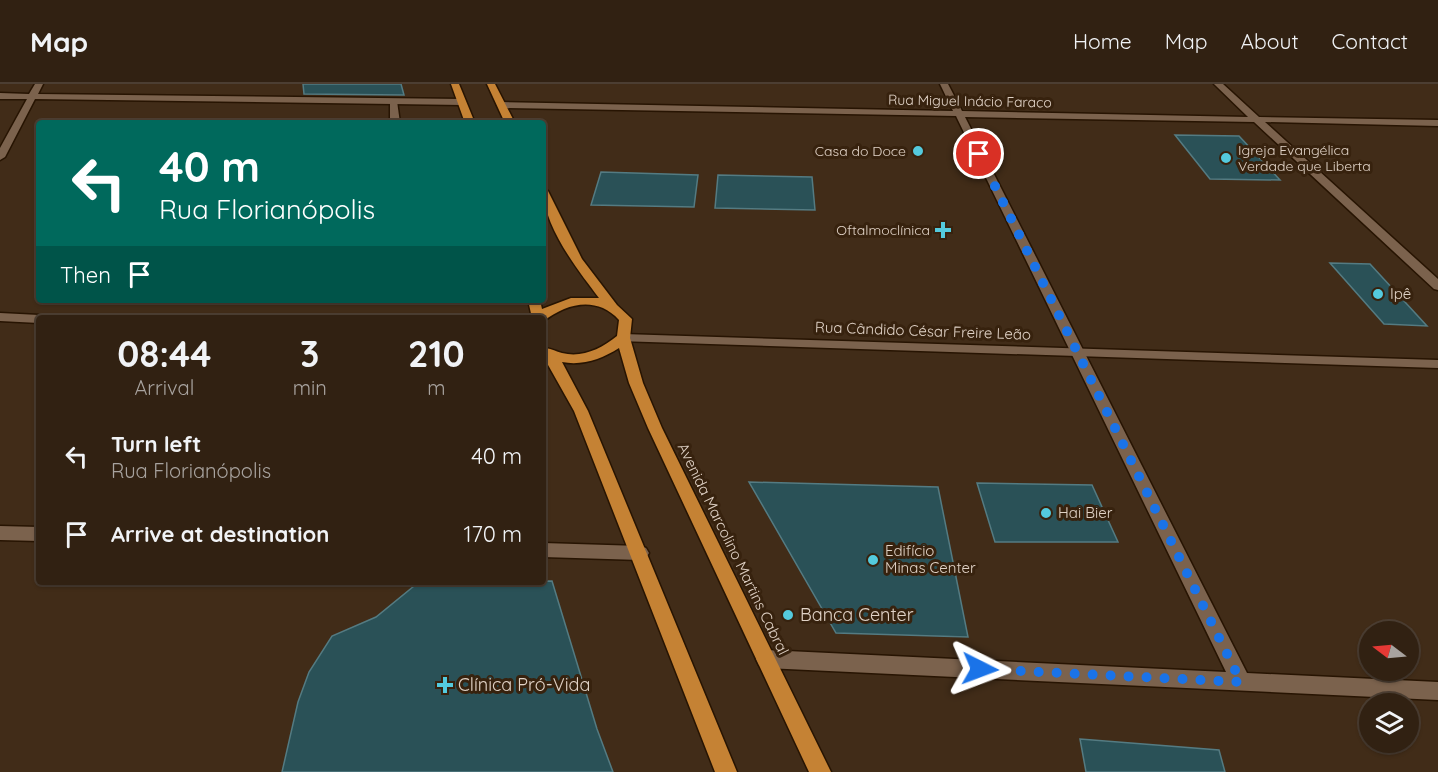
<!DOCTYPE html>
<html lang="en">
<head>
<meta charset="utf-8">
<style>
	body { margin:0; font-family:Quicksand,sans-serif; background:#39291b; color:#f1f3f6; height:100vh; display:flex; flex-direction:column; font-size:22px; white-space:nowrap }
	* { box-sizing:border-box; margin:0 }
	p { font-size:20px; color:#a8a39f }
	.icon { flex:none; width:33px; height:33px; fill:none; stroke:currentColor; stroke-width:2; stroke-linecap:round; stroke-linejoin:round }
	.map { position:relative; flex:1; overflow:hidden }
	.side { position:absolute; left:36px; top:231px; width:510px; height:270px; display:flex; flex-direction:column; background:#312112; border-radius:6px; box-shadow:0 2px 4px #0004,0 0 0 2px #4c3e32 }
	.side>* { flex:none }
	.hud { position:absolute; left:36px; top:36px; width:510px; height:183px; border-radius:6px; box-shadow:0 2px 4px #0004,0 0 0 2px #4c3e32; background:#00695c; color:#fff; overflow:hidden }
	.needle { width:39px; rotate:286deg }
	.fabs { position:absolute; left:1359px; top:537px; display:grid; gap:12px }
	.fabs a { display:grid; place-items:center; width:60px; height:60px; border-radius:50%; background:#312112; box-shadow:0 2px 4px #0004,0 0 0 2px #4c3e32; font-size:30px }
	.pin { position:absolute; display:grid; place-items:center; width:51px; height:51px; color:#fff; margin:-26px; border:3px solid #fff; border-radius:50%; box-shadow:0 2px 6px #0007 }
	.me { position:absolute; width:66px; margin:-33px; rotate:93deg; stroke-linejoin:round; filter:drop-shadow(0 0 4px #0008) }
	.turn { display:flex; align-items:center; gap:21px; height:126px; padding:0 24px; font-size:27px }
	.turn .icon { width:78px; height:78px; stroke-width:2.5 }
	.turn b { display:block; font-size:42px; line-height:51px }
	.then { display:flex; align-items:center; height:57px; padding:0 24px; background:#0003; gap:12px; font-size:22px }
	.eta { display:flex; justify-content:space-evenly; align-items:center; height:102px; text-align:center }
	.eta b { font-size:36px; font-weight:800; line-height:42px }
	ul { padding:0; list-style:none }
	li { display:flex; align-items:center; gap:18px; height:78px; padding:0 24px }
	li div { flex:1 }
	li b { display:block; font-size:22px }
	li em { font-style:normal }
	header { display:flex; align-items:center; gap:36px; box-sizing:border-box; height:84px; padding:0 30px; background:#312112; border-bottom:2px solid #4c3e32 }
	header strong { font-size:28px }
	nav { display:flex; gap:33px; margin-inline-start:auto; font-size:21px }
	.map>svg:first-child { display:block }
</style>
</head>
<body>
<header>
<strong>Map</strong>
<nav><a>Home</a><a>Map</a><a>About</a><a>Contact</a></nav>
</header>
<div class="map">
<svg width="1438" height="688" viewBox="0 0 1438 688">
	<rect width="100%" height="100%" fill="#412c18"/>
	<path fill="#2a5157" stroke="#547b82" stroke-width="1.5" d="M303,0H401L404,11L304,10Z
		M1175,51L1239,52L1280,96L1210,95Z
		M601,88L698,91L694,123L591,121Z
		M718,91L812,93L815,126L715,124Z
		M1330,179L1370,180L1427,242L1384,240Z
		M749,398L938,403L968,553L836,549Z
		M977,399L1092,401L1118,458H995Z
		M552,497L597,645L613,688H282L298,618L309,588L332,552L376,533L419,498Z
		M1080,655L1219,666L1225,688H1086Z"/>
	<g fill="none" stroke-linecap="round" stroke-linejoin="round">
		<g stroke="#271402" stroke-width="3">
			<path id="lane" d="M390,15L397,17L400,39H390Z"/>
		</g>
		<g stroke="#271402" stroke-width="3">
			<path id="street" d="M35,0H43L38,10L462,15L466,18L462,21L35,15L5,73L0,76V64L27,15H0V9L29,10Z
				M940,0H948L962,27L1248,33L1214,0H1223L1259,33L1438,36V42L1265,38L1438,195V206L1434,205L1254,38L965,33L1247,589L1438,598V616L766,584L759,581L756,575L759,569L766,566L1226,588L956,32L501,24L497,21L501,18L953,27Z
				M0,229L39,231L45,234H39V239L0,237Z
				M0,442L39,443V457L0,456Z
				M543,459L640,462L646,464L649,469L646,474L640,476L543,473Z"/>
		</g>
		<g stroke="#271402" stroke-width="3">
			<path id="secondary" d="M623,250L1438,276V284L618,257L616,254L618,251Z"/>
		</g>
		<g stroke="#271402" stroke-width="3">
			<path id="primary" d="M451,0H459L475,39H465Z
				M487,0H495L515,39H505Z
				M543,104L548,107L582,175L617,221L632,235L630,254L643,299L662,344L831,688H809L648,344L629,299L619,264C602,275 582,282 562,278L588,327L737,688H715L574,327L543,272V264C550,264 555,267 562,269C582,274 601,265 617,252L619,236C597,212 567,219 544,237L543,234H532L528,216H540L542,225L571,214H599C577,185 543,142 543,104Z"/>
		</g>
		<use href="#lane" fill="#7b624d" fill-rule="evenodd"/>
		<use href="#street" fill="#7b624d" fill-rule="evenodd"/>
		<use href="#secondary" fill="#7b624d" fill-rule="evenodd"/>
		<use href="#primary" fill="#c58234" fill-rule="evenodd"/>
	</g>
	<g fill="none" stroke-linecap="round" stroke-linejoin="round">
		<path stroke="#1a73e8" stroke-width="10" stroke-dasharray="0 18" d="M979,70L1241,598L980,585"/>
	</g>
	<g fill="#54cadd" stroke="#37220e" stroke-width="2">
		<circle cx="918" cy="67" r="6"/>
		<circle cx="1226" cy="74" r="6"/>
		<path d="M940 137h6v6h6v6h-6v6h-6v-6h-6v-6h6z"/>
		<circle cx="1378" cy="210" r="6"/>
		<circle cx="1046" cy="429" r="6"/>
		<circle cx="873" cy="476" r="6"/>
		<circle cx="788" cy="531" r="6"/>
		<path d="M442 592h6v6h6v6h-6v6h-6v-6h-6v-6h6z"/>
	</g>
	<g text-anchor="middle" stroke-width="6" stroke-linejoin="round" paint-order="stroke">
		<g font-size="14" fill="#e0d2c6" stroke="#37220e">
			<text transform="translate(970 17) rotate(1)" y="5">Rua Miguel Inácio Faraco</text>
		</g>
		<g font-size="14" fill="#e0d2c6" stroke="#37220e" text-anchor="end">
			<text x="1238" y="71" text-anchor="start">Igreja Evangélica<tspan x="1238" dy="16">Verdade que Liberta</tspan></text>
			<text x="906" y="72">Casa do Doce</text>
			<text x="930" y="151">Oftalmoclínica</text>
		</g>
		<g font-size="15" fill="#e0d2c6" stroke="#37220e" text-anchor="start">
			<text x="1390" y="215">Ipê</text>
			<text x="1058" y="434">Hai Bier</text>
			<text x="885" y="472">Edifício<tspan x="885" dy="17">Minas Center</tspan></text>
		</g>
		<g font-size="15" fill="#e0d2c6" stroke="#37220e">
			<text transform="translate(923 247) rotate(2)" y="5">Rua Cândido César Freire Leão</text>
			<text transform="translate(733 465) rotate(64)" y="5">Avenida Marcolino Martins Cabral</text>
		</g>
		<g font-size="18" fill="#e0d2c6" stroke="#37220e" text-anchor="start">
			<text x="800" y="537">Banca Center</text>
			<text x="458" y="607">Clínica Pró-Vida</text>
		</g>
	</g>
</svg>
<div class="fabs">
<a><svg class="needle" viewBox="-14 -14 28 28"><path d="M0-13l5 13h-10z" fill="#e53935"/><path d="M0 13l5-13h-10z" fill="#a8a39f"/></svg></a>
<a><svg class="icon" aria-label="layers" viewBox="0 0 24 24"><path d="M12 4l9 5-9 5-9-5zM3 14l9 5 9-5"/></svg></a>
</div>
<div class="pin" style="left:979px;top:70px;background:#d93025"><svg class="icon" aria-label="arrive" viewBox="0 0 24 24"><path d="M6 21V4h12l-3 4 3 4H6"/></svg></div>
<svg class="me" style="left:980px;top:585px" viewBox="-20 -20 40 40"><path d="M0-17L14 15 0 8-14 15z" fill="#1a73e8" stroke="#fff" stroke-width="4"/></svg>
<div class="hud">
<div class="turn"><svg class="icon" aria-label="left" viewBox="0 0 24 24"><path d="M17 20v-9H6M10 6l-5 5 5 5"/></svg><div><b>40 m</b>Rua Florianópolis</div></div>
<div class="then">Then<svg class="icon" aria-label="arrive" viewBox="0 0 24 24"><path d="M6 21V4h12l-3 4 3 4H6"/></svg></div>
</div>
<section class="side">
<div class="eta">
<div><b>08:44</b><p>Arrival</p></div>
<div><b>3</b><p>min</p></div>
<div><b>210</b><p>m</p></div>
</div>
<ul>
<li><svg class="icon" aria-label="left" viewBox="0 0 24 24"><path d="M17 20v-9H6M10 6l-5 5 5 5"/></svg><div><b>Turn left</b><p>Rua Florianópolis</p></div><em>40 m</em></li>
<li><svg class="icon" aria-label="arrive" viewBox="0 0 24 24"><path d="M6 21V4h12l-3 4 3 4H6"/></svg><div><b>Arrive at destination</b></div><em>170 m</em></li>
</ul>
</section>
</div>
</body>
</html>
